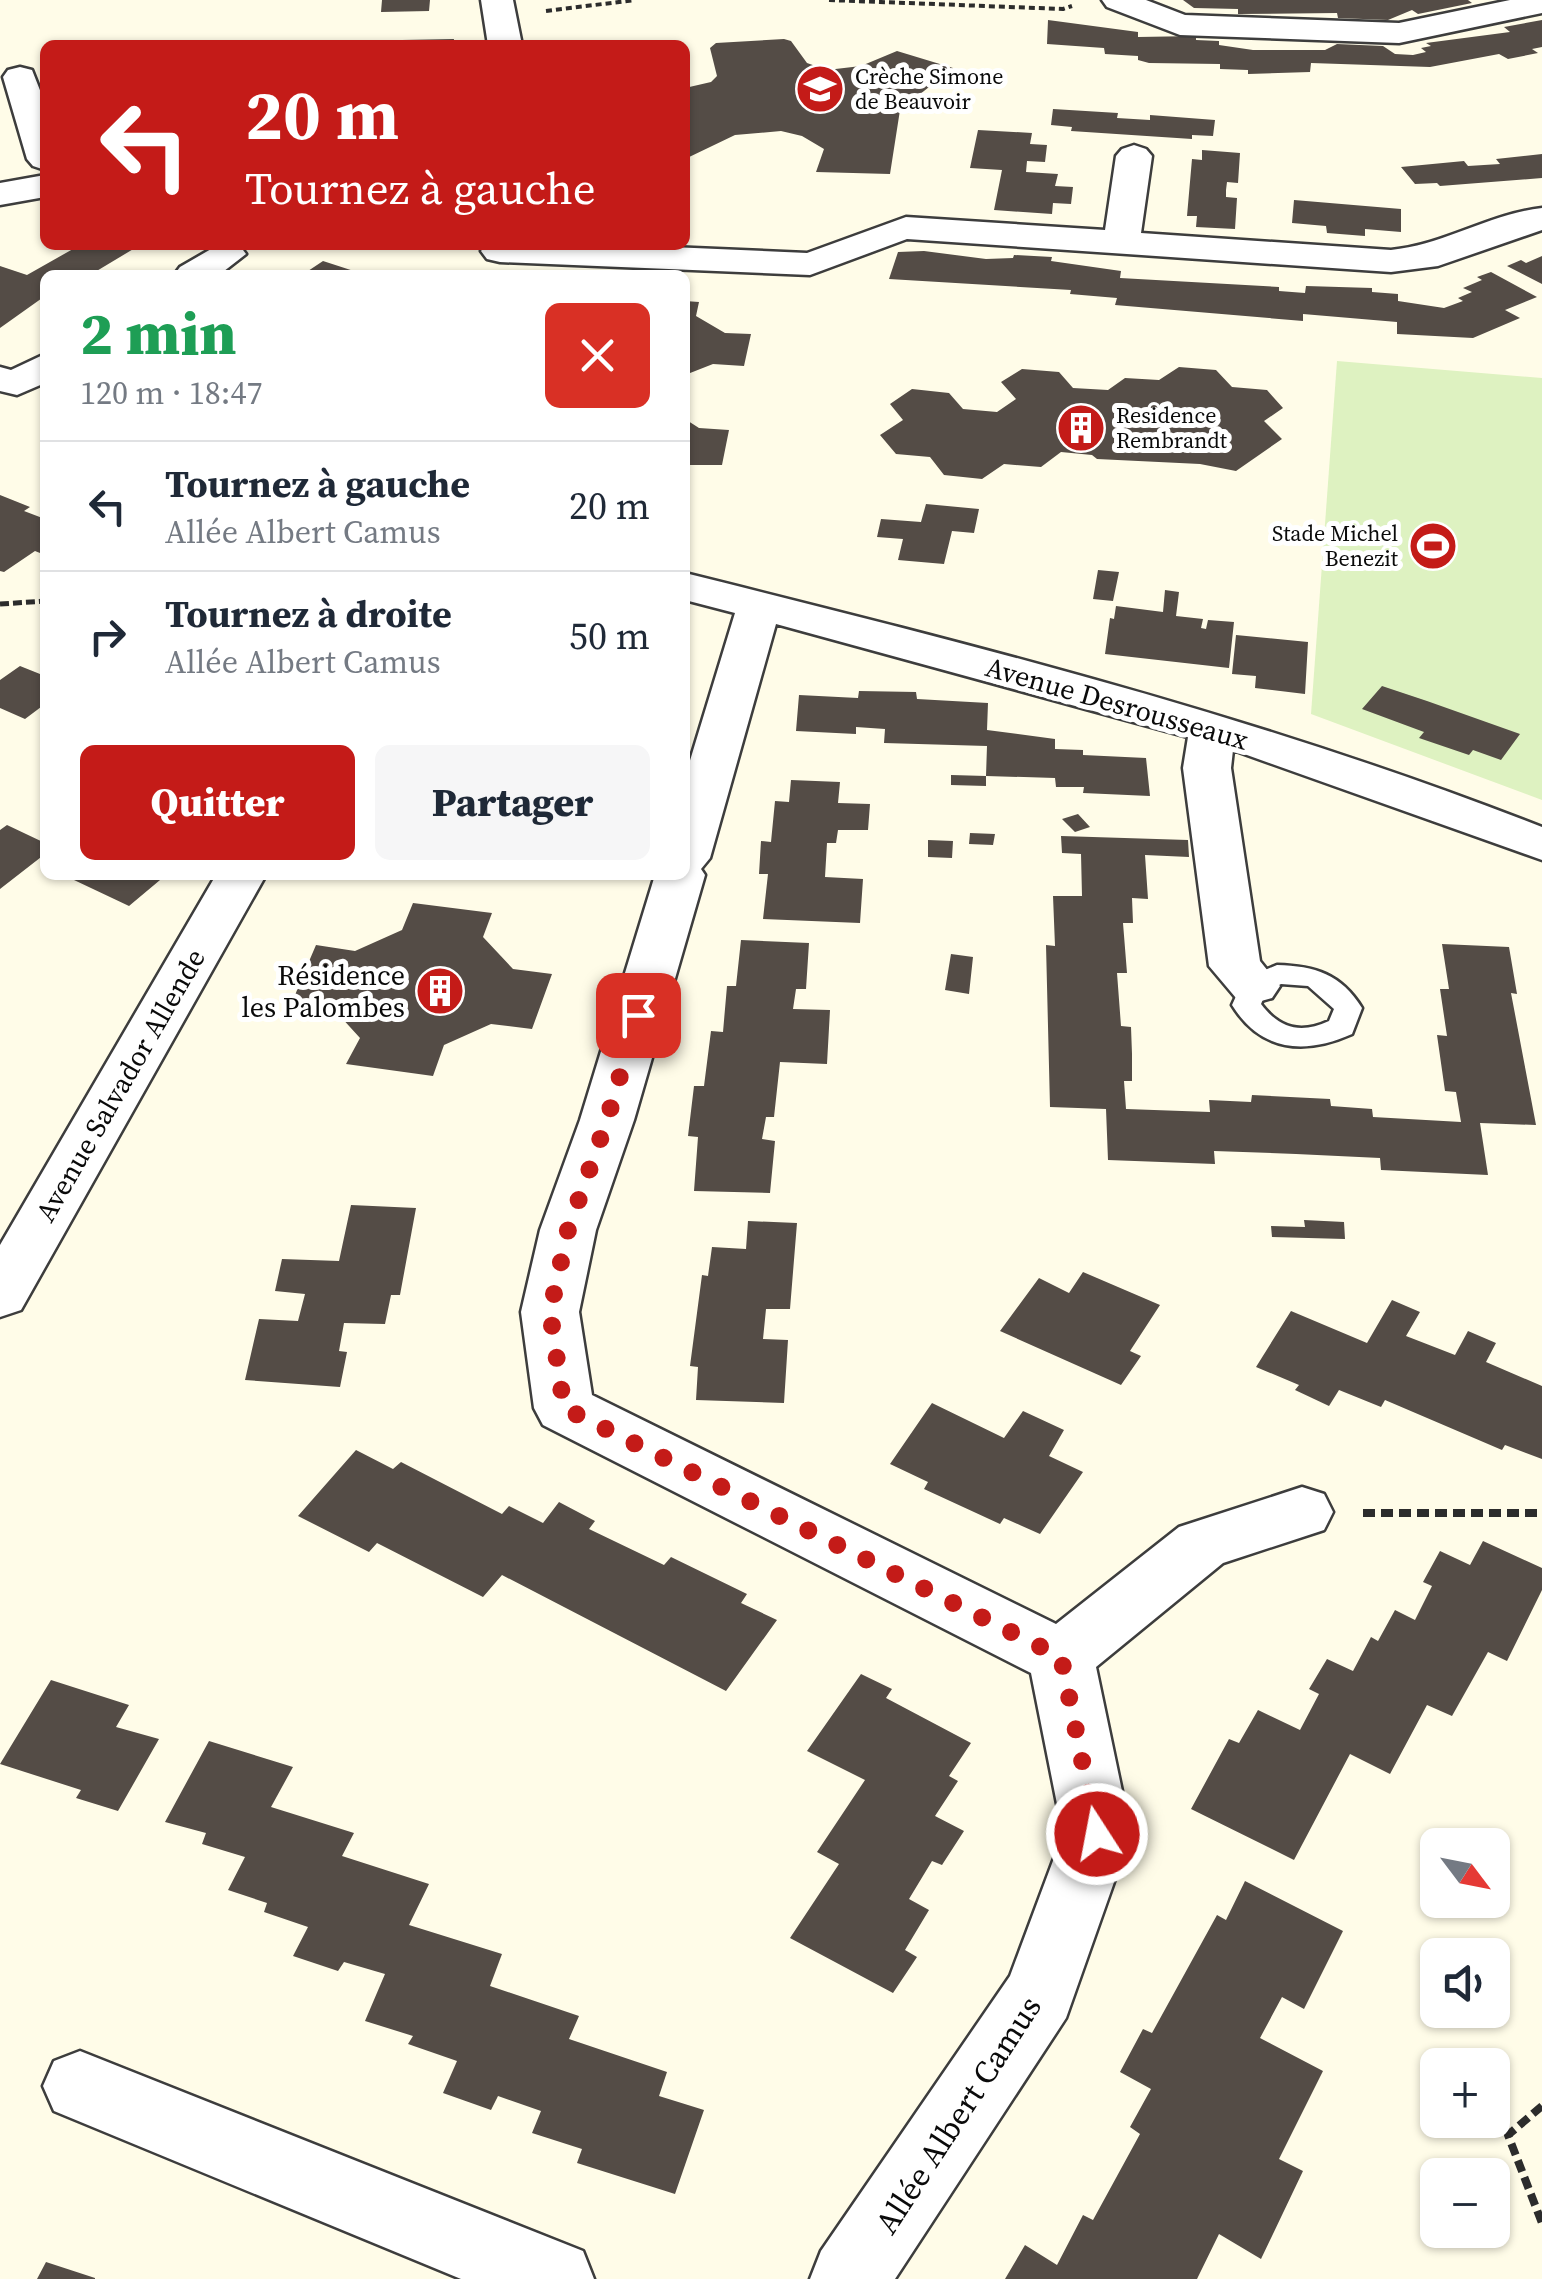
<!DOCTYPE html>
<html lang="fr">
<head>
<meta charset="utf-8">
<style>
	body { margin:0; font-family:"Source Serif 4",serif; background:#f6f6f7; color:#1f2937; height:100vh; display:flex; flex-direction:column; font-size:38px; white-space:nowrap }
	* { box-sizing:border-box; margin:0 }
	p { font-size:32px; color:#747a83 }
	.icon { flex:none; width:55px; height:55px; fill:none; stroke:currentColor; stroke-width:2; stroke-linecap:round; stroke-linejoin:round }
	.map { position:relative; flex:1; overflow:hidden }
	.drawer { position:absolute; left:40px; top:270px; width:650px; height:610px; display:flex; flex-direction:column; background:#fff; border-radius:15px; box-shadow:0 2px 8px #0004 }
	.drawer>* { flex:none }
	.hud { position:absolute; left:40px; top:40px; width:650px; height:210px; border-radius:15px; box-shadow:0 2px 8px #0004; background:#c41b18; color:#fff; overflow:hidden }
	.needle { width:65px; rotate:122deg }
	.fabs { position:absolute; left:1420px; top:1828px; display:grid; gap:20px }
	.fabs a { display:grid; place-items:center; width:90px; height:90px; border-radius:15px; background:#fff; box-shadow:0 2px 8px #0004; font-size:50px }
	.pin { position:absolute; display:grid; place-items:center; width:85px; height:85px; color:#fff; margin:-42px; border-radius:20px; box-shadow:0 5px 15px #0006 }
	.me { position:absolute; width:110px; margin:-55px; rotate:349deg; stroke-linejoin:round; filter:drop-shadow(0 0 8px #0008) }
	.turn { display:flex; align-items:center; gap:35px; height:210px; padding:0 40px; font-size:45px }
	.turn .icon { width:130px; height:130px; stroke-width:2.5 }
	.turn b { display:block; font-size:70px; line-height:85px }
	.round { display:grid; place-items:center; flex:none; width:105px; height:105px; border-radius:15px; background:#f6f6f7 }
	.summary { display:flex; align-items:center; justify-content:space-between; height:170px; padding:0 40px }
	h1 { font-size:60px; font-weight:800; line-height:75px; color:#1e9e55 }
	.cta { display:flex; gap:20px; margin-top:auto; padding:20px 40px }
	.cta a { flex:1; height:115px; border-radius:15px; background:#c41b18; color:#fff; font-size:40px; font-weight:800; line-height:115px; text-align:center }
	.cta a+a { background:#f6f6f7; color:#1f2937 }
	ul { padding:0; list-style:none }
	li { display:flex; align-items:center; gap:30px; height:130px; padding:0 40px; border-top:2px solid #e0e1e3 }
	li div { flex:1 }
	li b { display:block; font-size:38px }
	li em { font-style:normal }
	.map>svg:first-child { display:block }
</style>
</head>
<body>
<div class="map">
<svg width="1542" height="2279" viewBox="0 0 1542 2279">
	<rect width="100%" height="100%" fill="#fffce8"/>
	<path fill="#def2c1" d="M1337,361L1542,378V800L1311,714Z"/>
	<path fill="#544c46" d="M382,0H430L429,11L381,12Z
		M1183,0H1468L1472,3L1418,14L1412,10L1388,20L1338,18L1337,13L1238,14V9L1194,8Z
		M1048,20L1138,32V37L1196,36V40L1219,41V45L1253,50H1325L1337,44L1383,46L1395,54L1413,55L1426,52L1421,48L1431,46L1426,43L1510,32L1504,27L1542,20V47L1532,49L1538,53L1508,59L1499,54L1430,67L1311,63L1310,72L1248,74V70L1220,69V64L1149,63L1138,60V56L1105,54L1104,48L1047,44Z
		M454,39L453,45H402V40Z
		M784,39L791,41L807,63L827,70L861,66L897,51L953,68L900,110L890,174L816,172L824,149L802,136L781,131L735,135L685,159V88L711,82L717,76L710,48L716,43Z
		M1053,109L1118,113L1117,118L1150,120V115L1215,120L1213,136L1192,135V139L1071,131L1072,127L1051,125Z
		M978,130L1032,133L1030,144L1047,145L1045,162L1027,161L1026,172L1058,174L1055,186L1073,187L1071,204L1053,203L1052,214L994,210L1002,170L970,168Z
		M1202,150L1240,153L1238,183L1227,182L1226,190V197L1237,198L1235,229L1196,227L1197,216H1187L1192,159L1202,160Z
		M1542,154V178L1440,186L1437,183L1415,184L1401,167L1464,161L1468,166L1500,164L1496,159Z
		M1294,200L1401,209V232L1365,229V236L1327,233L1326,226L1292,223Z
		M80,245H140L90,275H45V296L0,328V266L27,275Z
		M924,251L986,259L1013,258L1014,255L1052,257L1051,261L1121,271L1120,278L1279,287V291L1305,293L1306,286L1372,288V292L1398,294V301L1444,308L1463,301L1458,298L1472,292L1463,288L1482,280L1477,277L1491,272L1537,297L1505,310L1520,318L1473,338L1397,334V322L1303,314V321L1115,305L1117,298L1070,294L1071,290L889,279L898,252Z
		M1542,256V284L1507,266L1521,260L1526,263Z
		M323,261L363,274L362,275H302Z
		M685,301L699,302L696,316L725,333L751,334L744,366L713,364L685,375Z
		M1179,367L1216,370L1232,387L1267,390L1283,408L1264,421L1282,439L1236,471L1200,464L1097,459L1092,455L1061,452L1041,467L1004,464L982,479L944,475L930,457L896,454L880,435L903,420L890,404L912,389L949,393L963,409L997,412L1016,399L1001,382L1022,369L1059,372L1073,388L1108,390L1125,378L1159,380Z
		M685,419L699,428L729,430L722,465H685Z
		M0,495L30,507L24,511L45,519V555L35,551L4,572L0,571Z
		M926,504L979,509L974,533L952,531L944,564L898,560L903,539L877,537L881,519L921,522Z
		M1098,570L1119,572L1113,601L1093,599Z
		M1165,590L1179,592L1176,616L1203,619L1201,628L1206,629L1208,620L1234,622L1229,668L1105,654L1110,618L1114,619L1116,606L1163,612Z
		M1236,635L1308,642L1305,694L1255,688L1256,676L1232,674Z
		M20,666L45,676V704L25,719L0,708V680Z
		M1382,686L1427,701L1520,734L1501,760L1473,750L1469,755L1419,738L1424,732L1362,709Z
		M859,691L916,692L917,699L988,703L987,730L1055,739V749L1083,750V755L1146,758L1150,796L1083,793L1084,787H1056L1055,778L986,776L987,746L884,743L885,729L856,727V734L796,731L799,695L858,698Z
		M951,775L986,776V786L951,785Z
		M791,780L840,782L838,803L870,804L868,830H838L836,843H827L825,877L863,879L860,923L763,919L768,874H759L761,841L771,842L775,801L789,802Z
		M1078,814L1090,827L1075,832L1062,819Z
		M7,825L45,843V854L0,889V830Z
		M970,833L995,834L993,845L969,844Z
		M1061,836L1188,840L1189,857L1145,855L1148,899L1132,898L1133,923H1123L1127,973H1117L1121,1026L1131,1027L1132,1054V1081H1124L1126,1109L1210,1112L1209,1100L1251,1102L1252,1095L1330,1099L1331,1106L1372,1109L1373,1117L1461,1122L1456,1092L1445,1091L1437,1035L1447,1036L1440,989H1449L1442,944L1509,947L1517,994L1511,993L1536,1125L1480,1123L1488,1175L1381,1170L1380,1158L1296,1154L1214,1151L1215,1164L1108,1160L1106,1109L1050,1107L1046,945L1055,946L1053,896H1082L1081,854L1062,853Z
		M928,840L953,841L952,858L928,857Z
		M81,875H166L129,906L74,880Z
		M413,903L492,913L483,937L513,969L552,974L532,1029L491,1024L444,1045L433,1076L346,1064L360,1038L329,1004L293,1000L304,973L316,945L355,951L402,930Z
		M741,940L809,943L806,989H796L793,1009L830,1010L827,1064L780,1062L774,1117H766L762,1139L775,1141L770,1193L694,1191L698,1137L688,1136L694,1086H704L711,1031L723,1032L727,986H736Z
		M951,954L973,957L969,994L945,990Z
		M351,1205L416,1208L400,1295H391L385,1324L344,1323L339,1351L347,1352L340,1387L245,1380L259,1319L298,1321L305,1294L275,1291L282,1259L339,1261Z
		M1304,1220L1344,1222L1345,1239L1272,1237L1271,1226L1305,1227Z
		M748,1221L797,1223L790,1309H766L763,1339L788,1340L784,1403L696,1400L698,1367L690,1366L702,1275L708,1276L712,1247L746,1249Z
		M1083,1272L1160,1305L1130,1351L1141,1356L1121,1385L1000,1331L1039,1278L1069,1293Z
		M1392,1300L1420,1312L1406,1336L1455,1355L1468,1331L1496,1343L1486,1362L1542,1386V1459L1505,1445L1502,1450L1385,1400L1381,1407L1339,1390L1329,1406L1295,1390L1299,1385L1256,1367L1291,1311L1367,1343Z
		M932,1403L1004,1438L1023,1411L1064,1430L1049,1456L1083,1472L1040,1534L1004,1518L1000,1524L924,1489L928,1482L890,1464Z
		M356,1450L393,1469L401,1462L502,1514L509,1506L543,1523L559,1502L595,1521L589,1529L664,1565L671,1557L747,1594L741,1603L777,1620L726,1691L502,1575L483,1597L377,1543L369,1552L298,1516Z
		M1483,1541L1542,1568V1590L1507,1661L1488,1652L1452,1716L1427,1705L1390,1774L1350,1754L1294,1860L1191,1809L1229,1739L1239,1743L1258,1710L1300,1730L1319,1694L1309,1689L1327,1659L1353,1671L1371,1637L1378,1641L1395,1610L1415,1620L1432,1586L1423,1582L1440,1551L1470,1565Z
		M861,1674L892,1689L886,1698L971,1743L949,1776L958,1781L935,1816L964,1831L942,1865L932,1861L909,1899L929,1910L905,1950L917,1957L893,1993L790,1938L839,1864L817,1852L865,1780L807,1751Z
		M51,1680L129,1705L116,1727L159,1739L118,1811L76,1798L81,1790L0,1764Z
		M209,1741L293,1767L271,1807L354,1833L342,1856L429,1884L409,1925L502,1954L490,1986L579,2016L569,2039L667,2072L659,2096L704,2110L675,2194L577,2163L582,2149L532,2133L541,2111L498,2096L491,2110L443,2093L457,2061L408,2044L413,2036L365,2021L385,1974L344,1962L338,1971L293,1956L308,1927L264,1912L267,1903L228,1890L245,1857L202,1844L206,1833L165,1822Z
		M1245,1881L1343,1931L1304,2009L1282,1997L1260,2038L1323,2071L1279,2159L1303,2171L1261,2259L1219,2234L1197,2279H1005L1025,2245L1057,2265L1083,2215L1093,2220L1140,2134L1130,2127L1151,2089L1120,2072L1143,2029L1152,2033L1217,1915L1226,1920Z
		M46,2262L95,2278V2279H37Z"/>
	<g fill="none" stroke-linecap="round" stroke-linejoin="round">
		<g stroke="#3d3d3d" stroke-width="5">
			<path id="service" d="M1277,965C1315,966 1341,974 1362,1008L1352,1034C1305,1055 1261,1052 1232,1005L1244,979ZM1281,984L1308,986L1334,1009L1329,1021C1301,1034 1280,1029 1261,1004L1266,992Z"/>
		</g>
		<g stroke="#3d3d3d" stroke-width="5">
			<path id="minor" d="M481,0H513L522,45H488Z
				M1102,0H1146L1185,15L1399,23L1510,0H1542V13L1399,43L1180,35L1107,7Z
				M20,67L32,70L45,103V170L33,166L27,159L3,77L8,70Z
				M1134,145L1146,149L1152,156L1141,233L1391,250C1444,245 1489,214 1542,208V230L1438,266L1391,272L907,239L810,275L500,262L487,259L481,251L486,245H624L807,253L906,217L1105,230L1116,156L1122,149Z
				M45,175V197L0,205V183Z
				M218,245L240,246L246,254L219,275H174L180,267Z
				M45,354V383L17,395L0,391V367L11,370Z
				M685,573C974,645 1265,718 1542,827V860L1233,750L1231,768L1260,961L1280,986L1272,998L1254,1003L1236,998L1209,966L1183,768L1188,737L776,624L710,858L701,869L705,875L634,1120L596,1230L579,1312L592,1395L1056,1624L1179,1527L1302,1487L1324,1494L1333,1512L1324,1530L1223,1563L1096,1667L1131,1834L1066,2018L895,2279H810L821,2251L1010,1976L1063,1834L1031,1673L543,1425L534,1408L521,1312L540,1230L580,1120L655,875H685V777L735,613L685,600Z
				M216,875H266L21,1310L0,1317V1245Z
				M80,2051L583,2251L594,2279H461L54,2111L43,2086L54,2061Z"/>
		</g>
		<path stroke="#2c2c2c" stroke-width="4" stroke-dasharray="6 4" stroke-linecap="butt" d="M829,0L1063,9L1072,6
			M546,11L635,0"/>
		<path stroke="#2c2c2c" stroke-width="5" stroke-dasharray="9 4" stroke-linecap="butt" d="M0,604L45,601"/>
		<path stroke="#2c2c2c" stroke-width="8" stroke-dasharray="12 6" stroke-linecap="butt" d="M1363,1513H1542
			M1542,2106L1508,2135L1542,2223"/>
		<use href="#service" fill="#fff" fill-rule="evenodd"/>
		<use href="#minor" fill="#fff" fill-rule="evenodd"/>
	</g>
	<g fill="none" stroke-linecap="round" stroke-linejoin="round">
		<path stroke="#c41b18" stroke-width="18" stroke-dasharray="0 32.4" d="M638,1015L607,1120L568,1230L550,1312L564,1408L1061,1657L1097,1834"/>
	</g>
	<defs>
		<g id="school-disc" transform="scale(2.5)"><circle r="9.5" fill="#c41b18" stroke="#fff"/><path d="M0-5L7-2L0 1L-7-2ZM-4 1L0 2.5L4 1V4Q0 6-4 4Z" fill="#fff"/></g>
		<g id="building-disc" transform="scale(2.5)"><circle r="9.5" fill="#c41b18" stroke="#fff"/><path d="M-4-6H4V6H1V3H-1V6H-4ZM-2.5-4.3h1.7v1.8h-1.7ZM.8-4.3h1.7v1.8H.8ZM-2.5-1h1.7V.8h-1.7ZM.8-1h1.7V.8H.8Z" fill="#fff"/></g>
		<g id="stadium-disc" transform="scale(2.5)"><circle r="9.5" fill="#c41b18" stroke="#fff"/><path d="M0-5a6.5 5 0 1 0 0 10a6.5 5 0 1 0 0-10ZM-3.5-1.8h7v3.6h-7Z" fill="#fff"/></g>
	</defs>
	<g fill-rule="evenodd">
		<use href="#school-disc" x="820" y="89"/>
		<use href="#building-disc" x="1081" y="428"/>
		<use href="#stadium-disc" x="1433" y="546"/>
		<use href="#building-disc" x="440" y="991"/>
	</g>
	<g text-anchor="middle" stroke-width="10" stroke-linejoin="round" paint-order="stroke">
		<g font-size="22" fill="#0a0a0a" stroke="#fff" text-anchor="start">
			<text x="855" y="84">Crèche Simone<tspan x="855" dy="25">de Beauvoir</tspan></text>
			<text x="1116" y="423">Residence<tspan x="1116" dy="25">Rembrandt</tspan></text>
			<text x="1398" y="541" text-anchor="end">Stade Michel<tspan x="1398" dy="25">Benezit</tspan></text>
		</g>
		<g font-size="28" fill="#0a0a0a" stroke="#fff">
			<text transform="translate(1117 703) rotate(16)" y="10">Avenue Desrousseaux</text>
			<text transform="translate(120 1085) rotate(-60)" y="10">Avenue Salvador Allende</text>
		</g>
		<g font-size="28" fill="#0a0a0a" stroke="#fff" text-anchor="end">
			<text x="405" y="985">Résidence<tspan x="405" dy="32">les Palombes</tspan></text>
		</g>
		<g font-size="32" fill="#0a0a0a" stroke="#fff">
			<text transform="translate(958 2115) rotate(-57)" y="11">Allée Albert Camus</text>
		</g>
	</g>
</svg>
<div class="fabs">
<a><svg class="needle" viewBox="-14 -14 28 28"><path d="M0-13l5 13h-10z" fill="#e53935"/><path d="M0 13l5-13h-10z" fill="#747a83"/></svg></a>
<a><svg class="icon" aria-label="sound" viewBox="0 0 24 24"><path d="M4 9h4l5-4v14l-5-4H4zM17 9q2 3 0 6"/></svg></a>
<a>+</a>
<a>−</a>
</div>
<div class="pin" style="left:638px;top:1015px;background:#d93025"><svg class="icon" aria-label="arrive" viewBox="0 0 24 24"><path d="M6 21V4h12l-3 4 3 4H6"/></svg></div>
<svg class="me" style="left:1097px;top:1834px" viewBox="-20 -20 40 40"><circle r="17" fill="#c41b18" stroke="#fff" stroke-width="3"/><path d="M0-11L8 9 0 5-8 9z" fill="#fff"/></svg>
<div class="hud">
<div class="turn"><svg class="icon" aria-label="left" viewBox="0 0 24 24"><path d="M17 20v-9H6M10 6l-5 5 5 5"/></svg><div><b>20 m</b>Tournez à gauche</div></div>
</div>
<section class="drawer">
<div class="summary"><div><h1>2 min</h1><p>120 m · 18:47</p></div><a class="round" style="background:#d93025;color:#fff"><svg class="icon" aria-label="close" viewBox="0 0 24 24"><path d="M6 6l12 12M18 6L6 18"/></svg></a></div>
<ul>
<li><svg class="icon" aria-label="left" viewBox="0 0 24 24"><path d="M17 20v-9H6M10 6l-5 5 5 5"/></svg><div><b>Tournez à gauche</b><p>Allée Albert Camus</p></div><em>20 m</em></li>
<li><svg class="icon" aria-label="right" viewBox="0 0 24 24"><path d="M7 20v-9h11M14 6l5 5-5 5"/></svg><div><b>Tournez à droite</b><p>Allée Albert Camus</p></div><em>50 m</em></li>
</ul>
<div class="cta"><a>Quitter</a><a>Partager</a></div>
</section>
</div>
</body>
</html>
